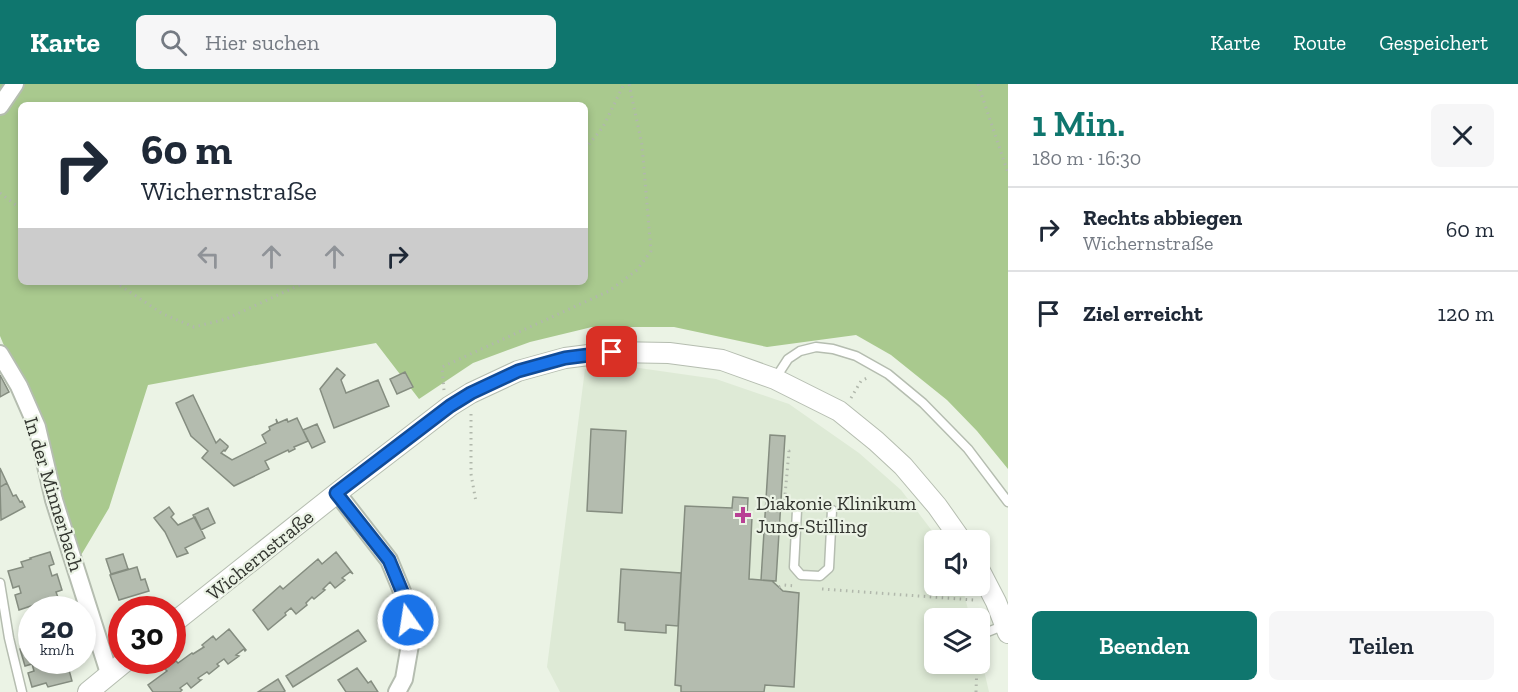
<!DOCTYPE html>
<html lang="de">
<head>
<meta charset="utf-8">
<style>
	body { margin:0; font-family:"Zilla Slab",serif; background:#f6f6f7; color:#1f2937; height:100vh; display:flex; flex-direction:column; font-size:22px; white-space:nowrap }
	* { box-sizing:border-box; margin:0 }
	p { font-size:20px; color:#747a83 }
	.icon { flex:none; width:33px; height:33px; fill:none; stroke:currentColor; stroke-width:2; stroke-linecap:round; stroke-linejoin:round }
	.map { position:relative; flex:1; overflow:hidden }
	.side { display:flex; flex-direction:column; background:#fff; width:510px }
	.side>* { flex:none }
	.hud { position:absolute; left:18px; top:18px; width:570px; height:183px; border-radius:9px; box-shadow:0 3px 9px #0003; background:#fff; color:#1f2937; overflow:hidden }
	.tools { position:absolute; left:924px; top:446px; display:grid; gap:12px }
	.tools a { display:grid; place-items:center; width:66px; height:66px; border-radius:9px; background:#fff; box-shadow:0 3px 9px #0003; font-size:30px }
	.speed { position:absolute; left:18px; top:512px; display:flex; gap:12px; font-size:30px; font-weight:700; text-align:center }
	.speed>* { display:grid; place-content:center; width:78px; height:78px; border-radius:50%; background:#fff; box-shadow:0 3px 9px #0003; line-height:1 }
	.speed small { font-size:15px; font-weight:400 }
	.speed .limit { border:9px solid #d22; background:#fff; color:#111 }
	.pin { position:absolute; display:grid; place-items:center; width:51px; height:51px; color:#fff; margin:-26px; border-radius:12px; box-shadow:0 3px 9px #0006 }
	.me { position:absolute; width:66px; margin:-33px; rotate:347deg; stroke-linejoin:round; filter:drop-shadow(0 0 4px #0008) }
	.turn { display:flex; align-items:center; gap:21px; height:126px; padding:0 24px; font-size:27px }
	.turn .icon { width:78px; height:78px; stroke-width:2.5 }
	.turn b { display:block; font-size:42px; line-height:51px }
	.lanes { display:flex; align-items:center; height:57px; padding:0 24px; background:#0003; justify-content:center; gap:30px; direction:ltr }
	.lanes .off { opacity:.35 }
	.round { display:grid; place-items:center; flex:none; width:63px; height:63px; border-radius:9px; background:#f6f6f7 }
	.overview { display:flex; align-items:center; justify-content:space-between; height:102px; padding:0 24px }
	h1 { font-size:36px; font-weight:600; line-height:45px; color:#0f766e }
	.action { display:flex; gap:12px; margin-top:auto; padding:12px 24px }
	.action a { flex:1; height:69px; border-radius:9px; background:#0f766e; color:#fff; font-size:24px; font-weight:600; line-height:69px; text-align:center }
	.action a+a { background:#f6f6f7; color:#1f2937 }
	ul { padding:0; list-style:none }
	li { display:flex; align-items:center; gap:18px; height:84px; padding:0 24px; border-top:2px solid #e0e1e3 }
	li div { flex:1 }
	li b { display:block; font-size:22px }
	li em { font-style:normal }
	header { display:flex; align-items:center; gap:36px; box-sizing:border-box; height:84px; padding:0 30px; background:#0f766e; color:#fff }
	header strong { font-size:28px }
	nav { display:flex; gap:33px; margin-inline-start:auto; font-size:21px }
	.search { width:420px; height:54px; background:#f6f6f7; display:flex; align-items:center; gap:15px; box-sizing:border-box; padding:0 21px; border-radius:9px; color:#747a83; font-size:22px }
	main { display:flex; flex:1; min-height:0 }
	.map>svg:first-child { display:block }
</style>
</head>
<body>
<header>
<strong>Karte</strong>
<div class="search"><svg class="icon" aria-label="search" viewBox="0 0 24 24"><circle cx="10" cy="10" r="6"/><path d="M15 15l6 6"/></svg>Hier suchen</div>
<nav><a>Karte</a><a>Route</a><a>Gespeichert</a></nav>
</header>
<main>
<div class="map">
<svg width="1008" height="608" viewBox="0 0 1008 608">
	<rect width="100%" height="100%" fill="#ebf3e5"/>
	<path fill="#deead6" d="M632,283L716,295L789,320L859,369L901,406L939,456H934V501H962L970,534H934V579H980V569L989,608H560L547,583L585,285Z"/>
	<path fill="#a9c98e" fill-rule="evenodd" d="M0,0H1008V385L977,347L947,316L891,271L856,251L767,263L674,243H592L530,258L473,279L419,315L376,259L148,301L109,424L77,478L17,293L0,252ZM21,21H585V198H21Z"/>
	<path fill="#b4bcaf" stroke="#858d80" stroke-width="1.5" d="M337,284L345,291L341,296L346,309L378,296L389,322L334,344L320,305Z
		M405,288L413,303L397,310L390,295Z
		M0,291L9,308L0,313Z
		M193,311L216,359L220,355L228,362V363L225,367L224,366L221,369L232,376L266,359L262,351L270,346L269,343L277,339L276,335L278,339L287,335L288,338L297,334L308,357L294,363L295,365L289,368L288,366L265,377L269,385L234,402L202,374L208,367L191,352L176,319Z
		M317,340L325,358L312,364L303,346Z
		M591,345L626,347L622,429L587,427Z
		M770,351L785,352L776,497L761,496Z
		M0,384L7,399L0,403Z
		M7,399L13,412L16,411L20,418L22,417L25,423L1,436L0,403Z
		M733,413L748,414L747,433H752L749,495L772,497L783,507L799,509L794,603L765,601L764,608H681V602L675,601L685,422L732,424Z
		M169,423L174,430L171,433L178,441L195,433L205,454L185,464L188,469L177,473L165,448L154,434Z
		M208,424L215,439L201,446L193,431Z
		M50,468L54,480L49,482L52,492L57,490L62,506L56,508L60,519L36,525L34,521L19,526L15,511L21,509L19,502L13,504L8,487L23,483L21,478L31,475L30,474Z
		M336,468L353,490L350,488L342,494L345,496L335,504L330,498L323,505L325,506L314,515L312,513L306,519L307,521L296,530L291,524L285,529L286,531L268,546L253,526L280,502L283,505L318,475L322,480Z
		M123,470L128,485L111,490L106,475Z
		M137,483L141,496L145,495L149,507L119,516L110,491Z
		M621,485L681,489L678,542L666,541V549L625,546V539L618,538Z
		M229,545L246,566L245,567L244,565L236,571L239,572L228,580L224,575L217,580L219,582L209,590L207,588L198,594L200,596H201L191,604L187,599L180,604L182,606L180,608H153L148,601L167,587L165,585L176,577L178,579L192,569L193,570L204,563L202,561L213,552L216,556Z
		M358,546L366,557L293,603L286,592Z
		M32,562V576H72L74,584L69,586L72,597L48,603L46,599L32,603L28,589L34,587L32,580L25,582L20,565Z
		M357,584L368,599L371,597L378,608H346L338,596Z
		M278,595L285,607L283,608H258Z"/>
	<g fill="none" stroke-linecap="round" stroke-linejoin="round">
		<g stroke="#b5bdb0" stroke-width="11">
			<path id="service" d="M775,295L788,275L800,267L816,263L833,265L856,272L888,290L923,319L968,365L1008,418
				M797,426L794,483L801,491L820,492L829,484L832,426
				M0,499L9,554L22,608
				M980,551L1005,541"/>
		</g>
		<g stroke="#b5bdb0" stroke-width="20">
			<path id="minor" d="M0,22L15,0
				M0,270L19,302L37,343L54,416L109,589
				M337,409L389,476L406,517L411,555L404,595L397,608"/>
		</g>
		<g stroke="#b5bdb0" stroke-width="22">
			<path id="tertiary" d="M980,487L996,518L1008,549
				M172,540L337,409L450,322L471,309L518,287L565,274L612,268L669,269L722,276L775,295L839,327L876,357L903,382L937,422L961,456
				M88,608L127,576"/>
		</g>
		<path stroke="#b1b8ac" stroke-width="3" stroke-dasharray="1.5 4.5" stroke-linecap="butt" d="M978,0L1008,89
			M585,65L603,43L624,0
			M0,109L21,125
			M115,198L163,230L194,243L226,235L306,198
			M444,306L442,283L609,207L637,186L651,167L642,61L629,0
			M851,314L861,297L869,293
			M471,330V390L476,418
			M784,422L789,367H785
			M779,503L784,501L795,502
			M822,505L974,516
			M976,608L977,579"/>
		<use href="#service" stroke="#fff" stroke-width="8"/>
		<use href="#minor" stroke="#fff" stroke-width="16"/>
		<use href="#tertiary" stroke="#fff" stroke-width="20"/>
	</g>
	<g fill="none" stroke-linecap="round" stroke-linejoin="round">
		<g stroke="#114b97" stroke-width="15">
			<path id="route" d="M408,536L406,517L389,476L336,409L450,322L471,309L518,287L565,274L612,268"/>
		</g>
		<use href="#route" stroke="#1a73e8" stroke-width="10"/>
	</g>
	<path fill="#b84094" stroke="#ebf3e5" stroke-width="2" d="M740 422h6v6h6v6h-6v6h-6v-6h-6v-6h6z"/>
	<g text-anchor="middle" stroke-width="4.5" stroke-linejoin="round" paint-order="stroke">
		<g font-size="20" fill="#32352f" stroke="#ebf3e5">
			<text transform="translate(54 410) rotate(73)" y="7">In der Minnerbach</text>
			<text transform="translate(260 471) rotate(-39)" y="7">Wichernstraße</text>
		</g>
		<g font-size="20" fill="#32352f" stroke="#ebf3e5" text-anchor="start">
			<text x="756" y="426">Diakonie Klinikum<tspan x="756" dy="23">Jung-Stilling</tspan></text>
		</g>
	</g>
</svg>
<div class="tools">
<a><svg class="icon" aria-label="sound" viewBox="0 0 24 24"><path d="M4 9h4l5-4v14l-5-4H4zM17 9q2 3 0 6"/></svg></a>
<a><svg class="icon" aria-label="layers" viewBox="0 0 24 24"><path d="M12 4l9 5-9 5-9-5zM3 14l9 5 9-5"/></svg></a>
</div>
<div class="speed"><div>20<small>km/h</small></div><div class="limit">30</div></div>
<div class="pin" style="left:612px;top:268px;background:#d93025"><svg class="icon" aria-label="arrive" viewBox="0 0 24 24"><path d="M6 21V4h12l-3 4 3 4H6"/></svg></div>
<svg class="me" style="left:408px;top:536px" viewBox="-20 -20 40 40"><circle r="17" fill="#1a73e8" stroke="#fff" stroke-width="3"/><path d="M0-11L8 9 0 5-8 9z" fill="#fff"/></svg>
<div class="hud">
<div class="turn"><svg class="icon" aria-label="right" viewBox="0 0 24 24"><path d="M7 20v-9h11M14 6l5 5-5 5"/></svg><div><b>60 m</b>Wichernstraße</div></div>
<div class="lanes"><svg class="icon off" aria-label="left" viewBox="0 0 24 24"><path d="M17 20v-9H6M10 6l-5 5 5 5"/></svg><svg class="icon off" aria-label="ahead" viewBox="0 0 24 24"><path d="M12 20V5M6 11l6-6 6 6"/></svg><svg class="icon off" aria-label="ahead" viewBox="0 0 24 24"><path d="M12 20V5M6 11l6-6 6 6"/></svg><svg class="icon" aria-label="right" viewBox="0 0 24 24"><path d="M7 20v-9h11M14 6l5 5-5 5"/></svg></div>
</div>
</div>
<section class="side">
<div class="overview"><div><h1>1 Min.</h1><p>180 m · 16:30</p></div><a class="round"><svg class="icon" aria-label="close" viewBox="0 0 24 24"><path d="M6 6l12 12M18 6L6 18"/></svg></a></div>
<ul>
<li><svg class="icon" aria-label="right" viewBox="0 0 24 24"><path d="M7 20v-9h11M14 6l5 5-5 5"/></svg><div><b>Rechts abbiegen</b><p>Wichernstraße</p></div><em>60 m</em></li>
<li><svg class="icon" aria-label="arrive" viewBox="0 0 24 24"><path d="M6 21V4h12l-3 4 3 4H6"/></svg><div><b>Ziel erreicht</b></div><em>120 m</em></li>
</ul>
<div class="action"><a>Beenden</a><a>Teilen</a></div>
</section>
</main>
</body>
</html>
